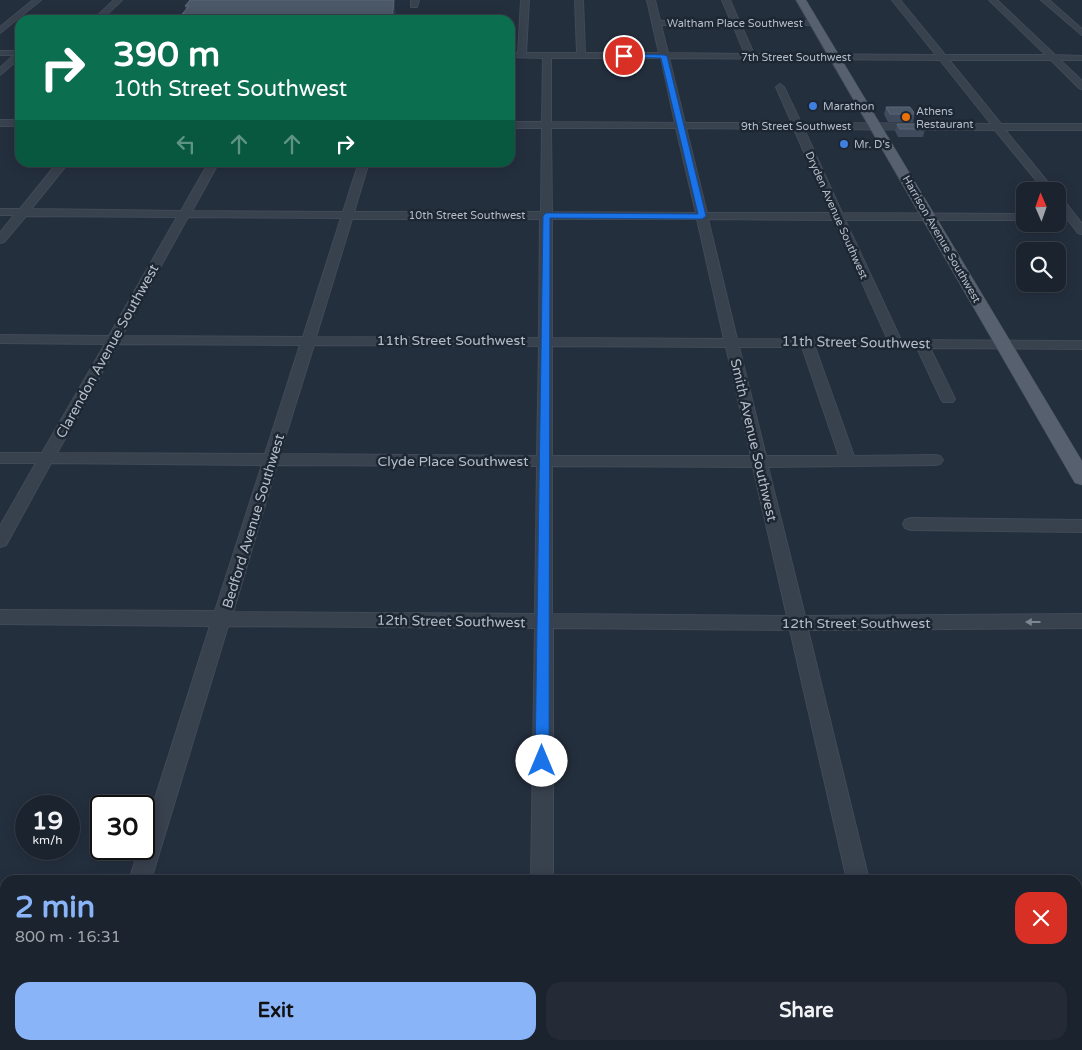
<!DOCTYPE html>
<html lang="en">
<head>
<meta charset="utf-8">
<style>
	body { margin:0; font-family:"Varela Round",sans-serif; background:#242b36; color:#f1f3f6; height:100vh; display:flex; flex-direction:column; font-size:19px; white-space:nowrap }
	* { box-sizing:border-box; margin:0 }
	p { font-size:16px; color:#a0a4aa }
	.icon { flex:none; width:28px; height:28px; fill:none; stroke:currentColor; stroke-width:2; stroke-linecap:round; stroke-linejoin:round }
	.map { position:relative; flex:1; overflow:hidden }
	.panel { position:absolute; left:0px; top:875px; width:1082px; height:175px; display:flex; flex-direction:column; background:#1b232e; border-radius:15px 15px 0 0; box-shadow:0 2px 12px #0003,0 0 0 1px #39404a }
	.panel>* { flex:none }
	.banner { position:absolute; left:15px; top:15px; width:500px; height:152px; border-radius:15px; box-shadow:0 2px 12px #0003,0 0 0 1px #39404a; background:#0b6e4f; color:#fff; overflow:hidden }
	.needle { width:32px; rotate:358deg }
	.controls { position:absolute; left:1016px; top:182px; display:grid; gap:10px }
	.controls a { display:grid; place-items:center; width:50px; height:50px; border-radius:10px; background:#1b232e; box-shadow:0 2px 12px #0003,0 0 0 1px #39404a; font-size:25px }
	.speed { position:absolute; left:15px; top:795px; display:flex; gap:10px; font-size:25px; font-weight:700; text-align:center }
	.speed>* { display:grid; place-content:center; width:65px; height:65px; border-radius:50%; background:#1b232e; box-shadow:0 2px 12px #0003,0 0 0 1px #39404a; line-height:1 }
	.speed small { font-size:12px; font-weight:400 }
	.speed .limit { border:2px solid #111; border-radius:8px; background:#fff; color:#111 }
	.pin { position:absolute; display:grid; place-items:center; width:42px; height:42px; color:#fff; margin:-21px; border:2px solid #fff; border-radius:50%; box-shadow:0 1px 5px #0007 }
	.me { position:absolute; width:55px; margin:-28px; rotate:0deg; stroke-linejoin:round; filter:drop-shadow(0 0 4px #0008) }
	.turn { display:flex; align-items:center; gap:18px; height:105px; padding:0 15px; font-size:22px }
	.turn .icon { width:65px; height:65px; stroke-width:2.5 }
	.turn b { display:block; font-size:35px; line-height:42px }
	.lanes { display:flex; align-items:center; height:48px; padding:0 15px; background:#0003; justify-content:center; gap:25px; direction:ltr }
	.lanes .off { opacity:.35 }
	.round { display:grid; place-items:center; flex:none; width:52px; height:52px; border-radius:15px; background:#242b36 }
	.overview { display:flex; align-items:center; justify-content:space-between; height:85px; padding:0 15px }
	h1 { font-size:30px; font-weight:700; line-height:38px; color:#8ab4f8 }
	.action { display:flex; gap:10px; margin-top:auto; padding:10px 15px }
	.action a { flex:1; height:58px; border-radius:15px; background:#8ab4f8; color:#111; font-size:20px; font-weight:700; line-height:58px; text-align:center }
	.action a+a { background:#242b36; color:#f1f3f6 }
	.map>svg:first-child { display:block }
</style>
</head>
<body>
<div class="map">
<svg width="1082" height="1050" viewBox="0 0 1082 1050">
	<rect width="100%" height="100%" fill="#242f3e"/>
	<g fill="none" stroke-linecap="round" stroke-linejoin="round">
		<g stroke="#414a57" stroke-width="2">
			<path id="minor" d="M33,0H41L0,33V27Z
				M114,0H122L101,20H93Z
				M411,0H419L417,7H411Z
				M521,0H529L526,53H577L575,0H583L585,53H659L647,0H655L660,21H731L722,0H730L739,21H814L818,23L814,25H741L754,54L936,55L892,0H900L945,55H1046L989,0H997L1055,55L1082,56V60H1060L1082,81V89L1079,88L1051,60H949L1001,124H1082V130H1005L1055,191H1045L995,130L804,129L842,213L1025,214V220H845L901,340L1082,341V349L930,348L955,399L953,402H943L941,399L917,348L815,347L854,456L935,455L940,456L943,460L940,464L935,465L768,467L805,616L1082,614V628L808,630L869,880H847L790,630L553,628V880H531L535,628L228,626L151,880H129L139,849H144V833L210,626L0,624V610L215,611L262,465L51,463L6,545L0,547V526L36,463H0V453H42L105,344L0,343V335L109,336L177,217L26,216L4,242L0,243V233L14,215H0V209H20L58,162H69L31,209L181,211L209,162H219L192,211L343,212L359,162H369L354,212H541L542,128H510V122H542L543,58L510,57V53H518ZM661,25H733L745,54L668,53ZM551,58H661L675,123L551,122ZM669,58L940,60L991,124L801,123L784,87L780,84L776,87L792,123H685ZM551,128H676L696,213L552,212ZM686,128L794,129L831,213H707ZM188,217L341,218L303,337L122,336ZM352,219H540L539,338L316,337ZM552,219H697L724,339L552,338ZM708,219L834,220L888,340L737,339ZM118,344L300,345L265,454L57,453ZM314,345L539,346L537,456L280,454ZM552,346L726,347L751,456H552ZM739,347H802L839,456H766ZM277,465L537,466L535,614L233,612ZM552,466L753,467L787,616L552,614Z
				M1041,0H1049L1082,29V35Z
				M0,51H20V58L0,75V68L14,55H0Z
				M0,120H20V126H0Z
				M1058,197L1062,198L1082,224V234L1078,233L1058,207Z
				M911,518L1082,520V532L911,530L905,528L903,524L905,520Z
				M75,1045H101L99,1050H73Z
				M530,1045H556V1050H530Z
				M884,1045H910L912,1050H886Z"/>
		</g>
		<g stroke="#414a57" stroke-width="1">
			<path id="major" d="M796,0H806L1082,461V485L1075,483L1072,478Z"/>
		</g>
		<use href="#minor" fill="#38414e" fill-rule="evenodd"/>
		<use href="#major" fill="#56606e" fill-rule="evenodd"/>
	</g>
	<path fill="#3f4b5c" d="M185,6L396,14L395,20H181L183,17L182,14L186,10Z
		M886,107L915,114L913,122H888L884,114Z
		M897,124L925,129L923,137H898L895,131Z"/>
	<path fill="#2f3b4b" d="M394,0L396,14L395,20H392Z"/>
	<path fill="#4b5868" stroke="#5c6777" d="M190,0H394L392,20H290V19L235,20L236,18L198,19L197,20H181L186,14H182L189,6H185Z
		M886,107H910L915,114H890Z
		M897,124H922L925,129H900Z"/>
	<defs><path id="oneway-solid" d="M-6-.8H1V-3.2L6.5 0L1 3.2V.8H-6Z" transform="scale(1.25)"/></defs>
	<use fill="#7c8592" href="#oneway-solid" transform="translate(1033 622) rotate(180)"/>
	<path fill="#1a73e8" stroke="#114b97" d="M624,54L664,55L667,56L706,216L702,219L550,218L549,761L547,765L542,767L537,765L535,761L543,216L546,213L698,214L661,58L622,57Z"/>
	<g fill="#3f7fe0" stroke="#1d2633" stroke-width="2">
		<circle cx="813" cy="106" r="5"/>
		<circle cx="844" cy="144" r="5"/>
	</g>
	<circle fill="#e8710a" stroke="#1d2633" stroke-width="2" cx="906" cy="117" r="5"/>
	<g text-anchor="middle" stroke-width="5" stroke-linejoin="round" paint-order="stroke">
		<g font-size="11" fill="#b4bcc9" stroke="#1d2633">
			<text x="735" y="27">Waltham Place Southwest</text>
			<text x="796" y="61">7th Street Southwest</text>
			<text x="796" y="130">9th Street Southwest</text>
			<text x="467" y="219">10th Street Southwest</text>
			<text transform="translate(837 215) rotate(66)" y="4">Dryden Avenue Southwest</text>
			<text transform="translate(942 239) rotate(60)" y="4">Harrison Avenue Southwest</text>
		</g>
		<g font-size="11" fill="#b4bcc9" stroke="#1d2633" text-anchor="start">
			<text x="823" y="110">Marathon</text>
			<text x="916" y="115">Athens<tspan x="916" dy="13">Restaurant</tspan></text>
			<text x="854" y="148">Mr. D's</text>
		</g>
		<g font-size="14" fill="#b4bcc9" stroke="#1d2633">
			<text x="451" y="345">11th Street Southwest</text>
			<text transform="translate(856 342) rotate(1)" y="5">11th Street Southwest</text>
			<text transform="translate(107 351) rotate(-61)" y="5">Clarendon Avenue Southwest</text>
			<text transform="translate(754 440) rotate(77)" y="5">Smith Avenue Southwest</text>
			<text x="453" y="466">Clyde Place Southwest</text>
			<text transform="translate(253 521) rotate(-73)" y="5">Bedford Avenue Southwest</text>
			<text transform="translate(451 621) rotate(1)" y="5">12th Street Southwest</text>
			<text x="856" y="628">12th Street Southwest</text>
		</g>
	</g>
</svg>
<div class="controls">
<a><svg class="needle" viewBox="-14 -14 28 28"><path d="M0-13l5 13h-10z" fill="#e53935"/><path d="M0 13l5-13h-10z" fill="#a0a4aa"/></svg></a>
<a><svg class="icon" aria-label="search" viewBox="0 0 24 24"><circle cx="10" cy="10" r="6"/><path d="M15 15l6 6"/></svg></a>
</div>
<div class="speed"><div>19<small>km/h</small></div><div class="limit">30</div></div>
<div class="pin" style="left:624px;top:56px;background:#d93025"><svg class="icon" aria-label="arrive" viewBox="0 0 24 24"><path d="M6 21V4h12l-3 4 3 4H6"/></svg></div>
<svg class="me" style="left:542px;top:761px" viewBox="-20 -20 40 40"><circle r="19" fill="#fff"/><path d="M0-13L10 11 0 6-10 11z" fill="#1a73e8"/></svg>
<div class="banner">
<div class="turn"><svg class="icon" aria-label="right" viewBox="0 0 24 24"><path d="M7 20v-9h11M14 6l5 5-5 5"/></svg><div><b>390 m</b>10th Street Southwest</div></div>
<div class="lanes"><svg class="icon off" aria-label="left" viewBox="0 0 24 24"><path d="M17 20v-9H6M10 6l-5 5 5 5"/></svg><svg class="icon off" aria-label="ahead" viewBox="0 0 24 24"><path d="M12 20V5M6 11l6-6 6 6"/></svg><svg class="icon off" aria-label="ahead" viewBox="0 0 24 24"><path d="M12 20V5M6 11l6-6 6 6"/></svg><svg class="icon" aria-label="right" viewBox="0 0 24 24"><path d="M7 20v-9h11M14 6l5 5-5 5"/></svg></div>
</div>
<section class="panel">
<div class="overview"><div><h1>2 min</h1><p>800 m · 16:31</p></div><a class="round" style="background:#d93025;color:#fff"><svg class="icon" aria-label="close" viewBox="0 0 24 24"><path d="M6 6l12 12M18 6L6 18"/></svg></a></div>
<div class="action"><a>Exit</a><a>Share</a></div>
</section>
</div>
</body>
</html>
